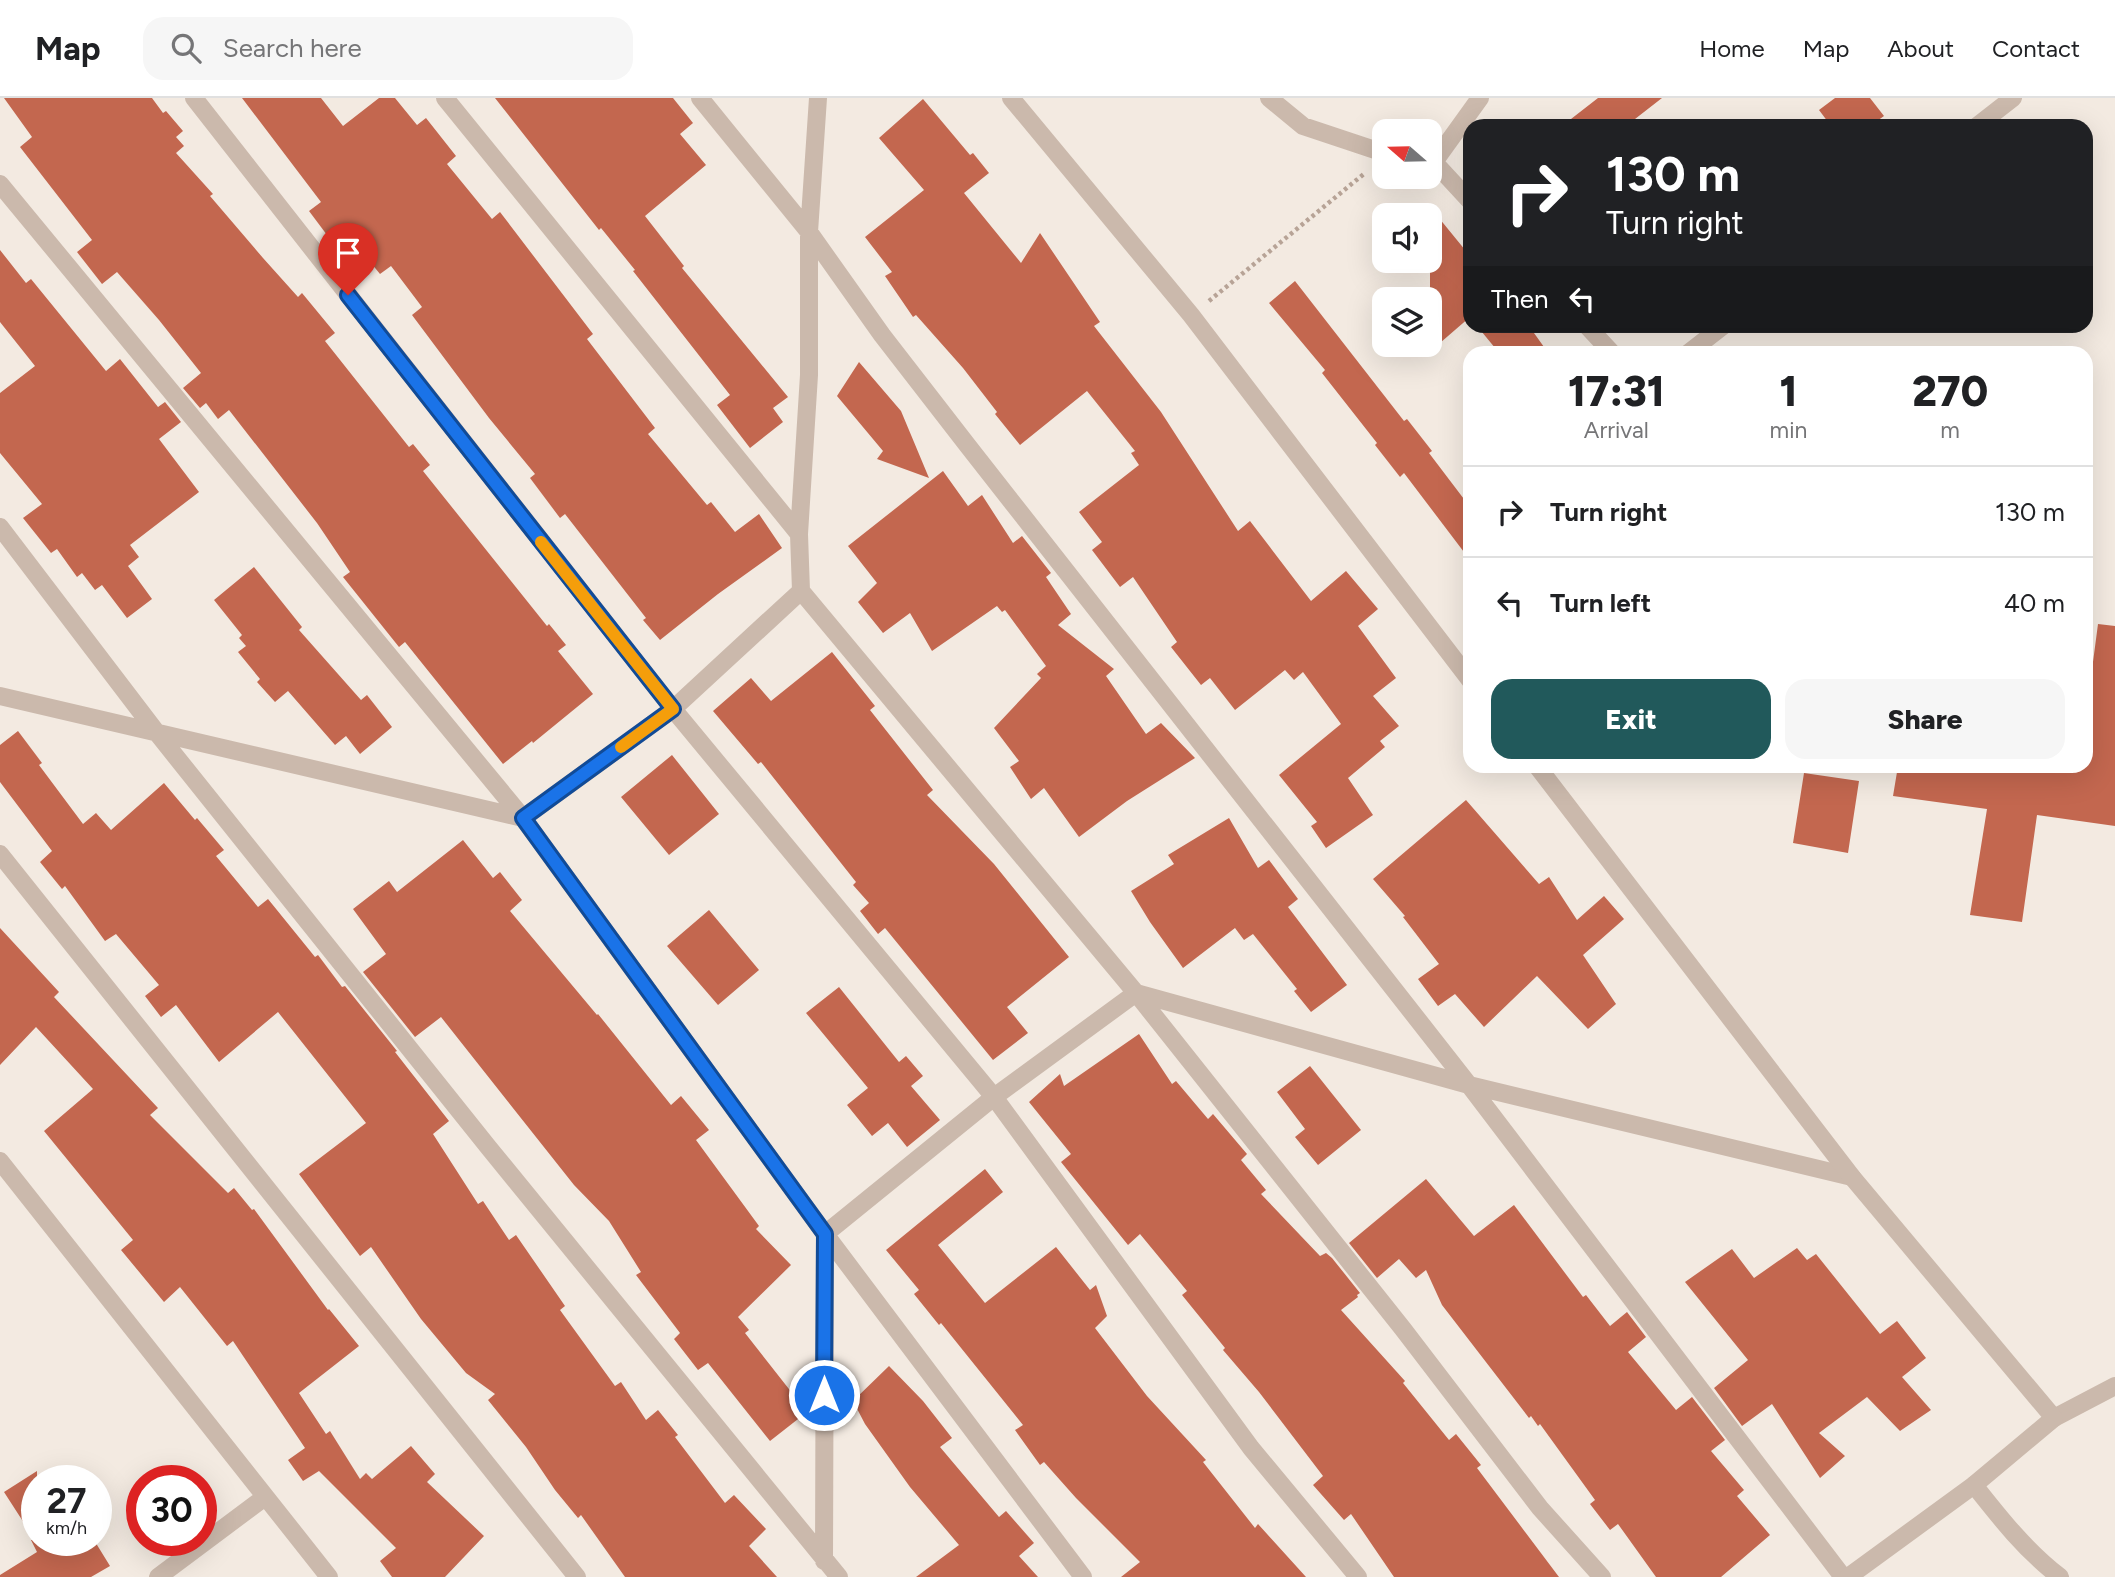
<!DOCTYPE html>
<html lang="en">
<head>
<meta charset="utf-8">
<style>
	body { margin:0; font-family:Figtree,sans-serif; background:#f6f6f6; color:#202124; height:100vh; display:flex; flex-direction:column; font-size:26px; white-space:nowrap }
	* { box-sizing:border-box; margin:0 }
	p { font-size:23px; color:#757577 }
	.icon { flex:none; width:38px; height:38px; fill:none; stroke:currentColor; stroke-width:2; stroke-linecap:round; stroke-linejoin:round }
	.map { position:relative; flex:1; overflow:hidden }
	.sheet { position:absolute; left:1463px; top:248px; width:630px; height:427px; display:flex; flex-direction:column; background:#fff; border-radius:21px; box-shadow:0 7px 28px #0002 }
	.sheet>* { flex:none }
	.banner { position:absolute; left:1463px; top:21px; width:630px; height:214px; border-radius:21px; box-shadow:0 7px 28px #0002; background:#202124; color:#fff; overflow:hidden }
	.needle { width:46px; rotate:290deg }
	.fabs { position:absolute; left:1372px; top:21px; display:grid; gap:14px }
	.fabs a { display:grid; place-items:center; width:70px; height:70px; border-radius:14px; background:#fff; box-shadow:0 7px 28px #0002; font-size:35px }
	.speed { position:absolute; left:21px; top:1367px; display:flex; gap:14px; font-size:35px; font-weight:700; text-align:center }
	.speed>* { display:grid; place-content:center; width:91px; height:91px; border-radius:50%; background:#fff; box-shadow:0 7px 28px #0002; line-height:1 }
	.speed small { font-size:18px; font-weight:400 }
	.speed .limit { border:10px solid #d22; background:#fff; color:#111 }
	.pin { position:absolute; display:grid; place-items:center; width:60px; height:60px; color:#fff; margin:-72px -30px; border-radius:50% 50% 50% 0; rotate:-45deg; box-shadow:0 0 7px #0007 }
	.pin .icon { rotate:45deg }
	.me { position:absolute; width:77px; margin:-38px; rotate:0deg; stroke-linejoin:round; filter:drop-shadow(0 0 5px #0008) }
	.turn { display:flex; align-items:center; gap:24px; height:147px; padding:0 28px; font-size:32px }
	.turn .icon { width:91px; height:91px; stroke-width:2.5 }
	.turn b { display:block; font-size:49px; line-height:60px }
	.then { display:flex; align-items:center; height:66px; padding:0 28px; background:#0003; gap:14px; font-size:26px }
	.eta { display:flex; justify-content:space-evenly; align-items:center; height:119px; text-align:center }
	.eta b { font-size:42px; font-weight:800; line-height:49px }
	.primary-button { display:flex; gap:14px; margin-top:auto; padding:14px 28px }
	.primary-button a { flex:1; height:80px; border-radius:21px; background:#21595b; color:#fff; font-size:28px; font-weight:800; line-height:80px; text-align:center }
	.primary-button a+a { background:#f6f6f6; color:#202124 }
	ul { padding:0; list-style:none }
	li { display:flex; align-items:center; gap:21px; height:91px; padding:0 28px; border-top:2px solid #e0e0e0 }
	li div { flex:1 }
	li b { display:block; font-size:26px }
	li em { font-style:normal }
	header { display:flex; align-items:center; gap:42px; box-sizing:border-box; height:98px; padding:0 35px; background:#fff; border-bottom:2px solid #e0e0e0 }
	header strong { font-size:33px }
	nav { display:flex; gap:38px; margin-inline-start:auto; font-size:24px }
	.search { width:490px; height:63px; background:#f6f6f6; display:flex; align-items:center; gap:18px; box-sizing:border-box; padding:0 24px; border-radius:21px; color:#757577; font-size:26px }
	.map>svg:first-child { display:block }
</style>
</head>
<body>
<header>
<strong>Map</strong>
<div class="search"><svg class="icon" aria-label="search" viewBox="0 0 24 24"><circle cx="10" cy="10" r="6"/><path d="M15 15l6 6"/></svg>Search here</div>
<nav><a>Home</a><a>Map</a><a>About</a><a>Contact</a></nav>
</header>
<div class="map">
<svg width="2115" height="1479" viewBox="0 0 2115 1479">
	<rect width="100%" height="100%" fill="#f3eae1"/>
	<path fill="#c3674f" d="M4,0H152L163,15L166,13L183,33L176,39L184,48L176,55L213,96L210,98L263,160L298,199L302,195L335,235L325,243L409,349L413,346L430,367L423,373L547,528L549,526L566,547L558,553L593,596L533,645L532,643L503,666L405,544L399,549L343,479L350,474L317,425L229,312L218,321L206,305L200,310L183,290L201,275L159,222L117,174L102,186L77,154L92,142L20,49L32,39Z
		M242,0H321L343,28L379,0H395L417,27L426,20L456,58L447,66L492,121L500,114L593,236L587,241L655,330L648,336L707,407L711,404L735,434L759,416L782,450L718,496L660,542L643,522L646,520L565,416L560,420L530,380L535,376L489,320L412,217L422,209L391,168L380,176L353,143L339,153L309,113L321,104Z
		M495,0H673L693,25L680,36L706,67L645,118L684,168L682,170L788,299L773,310L783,324L750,350L717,307L730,297L633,173L635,172L601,130L599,132Z
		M1598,0H1662L1626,28H1562Z
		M1835,0H1870L1884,18L1870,28H1831L1819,12Z
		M923,1L970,57L973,55L989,75L964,95L1021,165L1040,135L1100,224L1094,228L1161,314L1238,433L1250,423L1311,503L1346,473L1378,511L1358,528L1396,580L1373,598L1399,628L1380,643L1385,649L1348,680L1373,717L1326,750L1311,728L1317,724L1279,677L1341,626L1303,574L1294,582L1285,572L1235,612L1210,580L1201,587L1171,549L1177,544L1133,479L1120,489L1092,452L1102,444L1079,414L1139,367L1131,355L1135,353L1087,293L1020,347L995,316L997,314L963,270L916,217L913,219L885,178L892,174L865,139L924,92L879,40Z
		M1430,109L1470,158V219L1433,251L1429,247L1430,201H1417L1430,190Z
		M0,152L26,185L31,181L106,273L120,261L158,309L165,304L181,324L159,341L199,394L130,447L139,459L128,468L152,501L127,520L102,487L95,492L82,475L77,479L57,451L51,455L23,420L42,406L0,355V295L35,268L0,224Z
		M1295,183L1404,323L1407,321L1432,353L1429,355L1470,409V462L1404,375L1400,379L1375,347L1377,345L1322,275L1325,272L1269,205Z
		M1477,228H1529L1549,256H1500Z
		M859,264L901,313L929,380L877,361L883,353L837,298Z
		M943,373L968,408L982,397L1013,445L1022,438L1051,475L1046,479L1071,516L1058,527L1114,571L1106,578L1146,636L1161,625L1195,660L1127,703L1079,739L1044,690L1031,701L1010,669L1019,663L994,630L1041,580L1037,576L1046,568L1005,512L1002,514L997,508L932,553L910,515L883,535L858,504L877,485L848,448Z
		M254,469L302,529L299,532L361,602L367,597L392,629L360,656L346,638L335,647L288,593L275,604L257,584L260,581L238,554L246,548L239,540L242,537L214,502Z
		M2098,526L2115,528V728L2037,717L2022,824L1970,817L1987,711L1893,698L1898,668H2086V617Z
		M832,554L875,608L870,612L933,692L927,697L994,766L1069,859L1007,909L1028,935L993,962L885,830L878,836L860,813L869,805L853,787L856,784L761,664L758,666L713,613L751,580L771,603Z
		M18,633L42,665L39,667L83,726L96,715L111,732L164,685L195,722L197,720L224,752L216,758L258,809L268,801L315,859L318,857L342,889L345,888L397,953L395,954L449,1023L433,1036L478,1106L483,1103L509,1142L516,1137L565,1208L560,1212L615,1288L621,1284L646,1322L658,1312L678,1337L675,1339L725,1405L734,1397L766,1431L749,1448L777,1479H625L581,1417L578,1420L555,1392L526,1349L488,1302L495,1296L466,1275L421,1221L371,1149L360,1158L299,1076L366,1025L278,914L219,964L176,907L161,919L145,898L159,887L116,836L105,843L65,788L62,791L40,764L52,753L0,684V647Z
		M672,657L719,716L669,757L621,699Z
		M1804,675L1859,683L1848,755L1793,745Z
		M1466,702L1539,786L1549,779L1577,822L1604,798L1624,821L1583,857L1616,906L1588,931L1537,878L1484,929L1455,896L1438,908L1418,881L1439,866L1403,819L1405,818L1373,781Z
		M1229,720L1258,770L1269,762L1298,801L1288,809L1347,887L1311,914L1294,893L1297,891L1253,836L1244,842L1235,830L1183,870L1150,824L1131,793L1174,766L1168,757Z
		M463,742L493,780L500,774L522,802L510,813L597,917L598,916L671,1007L681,998L709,1032L696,1042L759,1128L756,1131L791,1167L738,1219L749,1232L745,1235L807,1314L770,1343L708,1265L698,1272L674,1241L680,1235L636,1177L641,1174L609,1123L574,1087L441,919L415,939L363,874L386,856L353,811L389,783L397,794Z
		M709,812L759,872L718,907L667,848Z
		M0,830L59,894L54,899L158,1010L150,1017L228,1095L234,1090L252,1112L254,1111L328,1212L329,1211L359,1248L299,1295L326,1336L330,1333L360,1381L366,1375L372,1381L411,1348L435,1376L427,1384L484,1438L445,1479H392L380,1463L396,1450L319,1373L303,1383L288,1362L305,1350L233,1243L227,1248L180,1189L164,1204L121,1152L133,1142L44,1033L93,991L36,929L0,967Z
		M839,889L899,964L906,958L923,978L911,988L940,1022L907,1049L888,1025L872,1038L847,1007L868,990L806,915Z
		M1139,936L1172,986L1176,983L1208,1021L1213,1016L1247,1056L1241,1062L1266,1092L1261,1096L1320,1158L1326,1155L1332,1160L1360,1195L1357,1197L1358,1199L1341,1212L1405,1283L1403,1285L1449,1342L1456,1336L1481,1367L1477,1370L1559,1479H1394L1351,1416L1344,1422L1313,1387L1323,1378L1259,1294L1223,1252L1225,1250L1182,1197L1187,1193L1140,1136L1128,1147L1061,1064L1071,1056L1029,1004L1060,976L1064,988Z
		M1310,968L1361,1032L1318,1067L1295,1039L1305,1031L1277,994Z
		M985,1071L1003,1094L938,1147L985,1205L1056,1149L1090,1192L1096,1187L1107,1218L1095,1230L1147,1298L1206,1362L1203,1364L1255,1430L1258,1426L1306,1479H1121L1140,1464L1076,1400L1044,1364L1040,1367L1015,1332L1023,1327L941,1225L939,1227L914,1196L919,1192L886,1152Z
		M1426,1081L1474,1138L1514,1107L1583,1199L1586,1197L1610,1228L1627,1214L1646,1239L1628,1254L1676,1312L1692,1299L1725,1342L1711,1353L1744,1392L1737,1398L1770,1437L1721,1479H1656L1618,1426L1610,1432L1590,1406L1595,1402L1540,1326L1538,1328L1531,1318L1529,1320L1442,1207L1426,1172L1416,1180L1399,1161L1377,1180L1349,1145Z
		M1797,1150L1807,1162L1816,1156L1880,1236L1897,1223L1926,1260L1902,1279L1931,1312L1900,1333L1867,1299L1819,1335L1845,1358L1820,1380L1772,1306L1742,1328L1714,1290L1748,1262L1685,1184L1732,1151L1754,1180Z
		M889,1268L923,1303L952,1340L940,1349L999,1419L1006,1413L1034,1445L1019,1458L1038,1479H916L959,1447L910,1389L865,1326L853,1303Z
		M37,1373V1442H94L110,1468L91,1479H0V1477L37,1454L31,1442H35L4,1394Z"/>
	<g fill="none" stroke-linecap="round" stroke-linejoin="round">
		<path stroke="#b7a396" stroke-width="4.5" stroke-dasharray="3.5 3.5" stroke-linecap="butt" d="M1209,203L1365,75"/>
		<path stroke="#cbb9ac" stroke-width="18" d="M194,0L673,611L994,999L1251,1350L1358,1479
			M445,0L799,436L801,493
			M700,0L809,134L882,237L968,348L1469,987L1843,1479
			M1269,0L1303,28L1384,55
			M1977,28L2013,0
			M1430,63L1434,64L1480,0
			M1434,64L1470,103
			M0,86L523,720L825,1136L994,999L1136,895L801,493L673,611L523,720L0,598
			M1587,228L1613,256
			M1687,256L1723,228
			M0,429L157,635L489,1050L839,1479
			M799,436L809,277V134L818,0
			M0,756L577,1479
			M0,1063L329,1479
			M2054,1320L2115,1288
			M1974,1387C2000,1420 2026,1453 2060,1479
			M824,1463L825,1136L1083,1479
			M158,1479L265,1399
			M1602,1479L1540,1410L1403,1231L1136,895L1469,987L1852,1079"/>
		<path stroke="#cbb9ac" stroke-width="18" d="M1011,0L1191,217L1470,582
			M1537,668L1852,1079L2054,1320L1974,1387L1848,1479"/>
	</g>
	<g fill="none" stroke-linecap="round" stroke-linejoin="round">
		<g stroke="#114b97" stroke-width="18">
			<path id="route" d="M348,197L673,611L523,720L825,1136L824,1297"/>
		</g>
		<use href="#route" stroke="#1a73e8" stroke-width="12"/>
		<path stroke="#f59e0b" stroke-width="12" d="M541,444L673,611L621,649"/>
	</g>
</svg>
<div class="fabs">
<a><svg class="needle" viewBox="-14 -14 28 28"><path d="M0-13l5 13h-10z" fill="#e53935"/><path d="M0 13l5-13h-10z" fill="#757577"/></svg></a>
<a><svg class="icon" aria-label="sound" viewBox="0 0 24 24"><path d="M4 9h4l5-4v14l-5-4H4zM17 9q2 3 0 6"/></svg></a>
<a><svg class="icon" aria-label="layers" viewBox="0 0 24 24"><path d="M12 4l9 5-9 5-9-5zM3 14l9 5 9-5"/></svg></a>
</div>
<div class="speed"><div>27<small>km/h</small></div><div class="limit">30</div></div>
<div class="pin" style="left:348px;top:197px;background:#d93025"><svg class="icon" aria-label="arrive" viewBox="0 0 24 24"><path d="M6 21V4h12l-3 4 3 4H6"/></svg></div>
<svg class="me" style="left:824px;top:1297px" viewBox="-20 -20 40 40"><circle r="17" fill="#1a73e8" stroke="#fff" stroke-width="3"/><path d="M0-11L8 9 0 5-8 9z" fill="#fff"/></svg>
<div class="banner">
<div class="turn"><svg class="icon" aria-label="right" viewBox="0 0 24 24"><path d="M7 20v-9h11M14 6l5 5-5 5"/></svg><div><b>130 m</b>Turn right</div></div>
<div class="then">Then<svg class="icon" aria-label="left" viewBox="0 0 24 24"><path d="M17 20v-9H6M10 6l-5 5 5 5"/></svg></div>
</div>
<section class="sheet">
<div class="eta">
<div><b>17:31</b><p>Arrival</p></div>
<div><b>1</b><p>min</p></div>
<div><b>270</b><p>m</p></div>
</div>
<ul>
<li><svg class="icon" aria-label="right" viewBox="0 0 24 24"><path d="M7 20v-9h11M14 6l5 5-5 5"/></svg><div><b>Turn right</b></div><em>130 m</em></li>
<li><svg class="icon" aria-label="left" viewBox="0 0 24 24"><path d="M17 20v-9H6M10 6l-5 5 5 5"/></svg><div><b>Turn left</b></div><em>40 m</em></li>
</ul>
<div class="primary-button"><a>Exit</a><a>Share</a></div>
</section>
</div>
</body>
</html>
